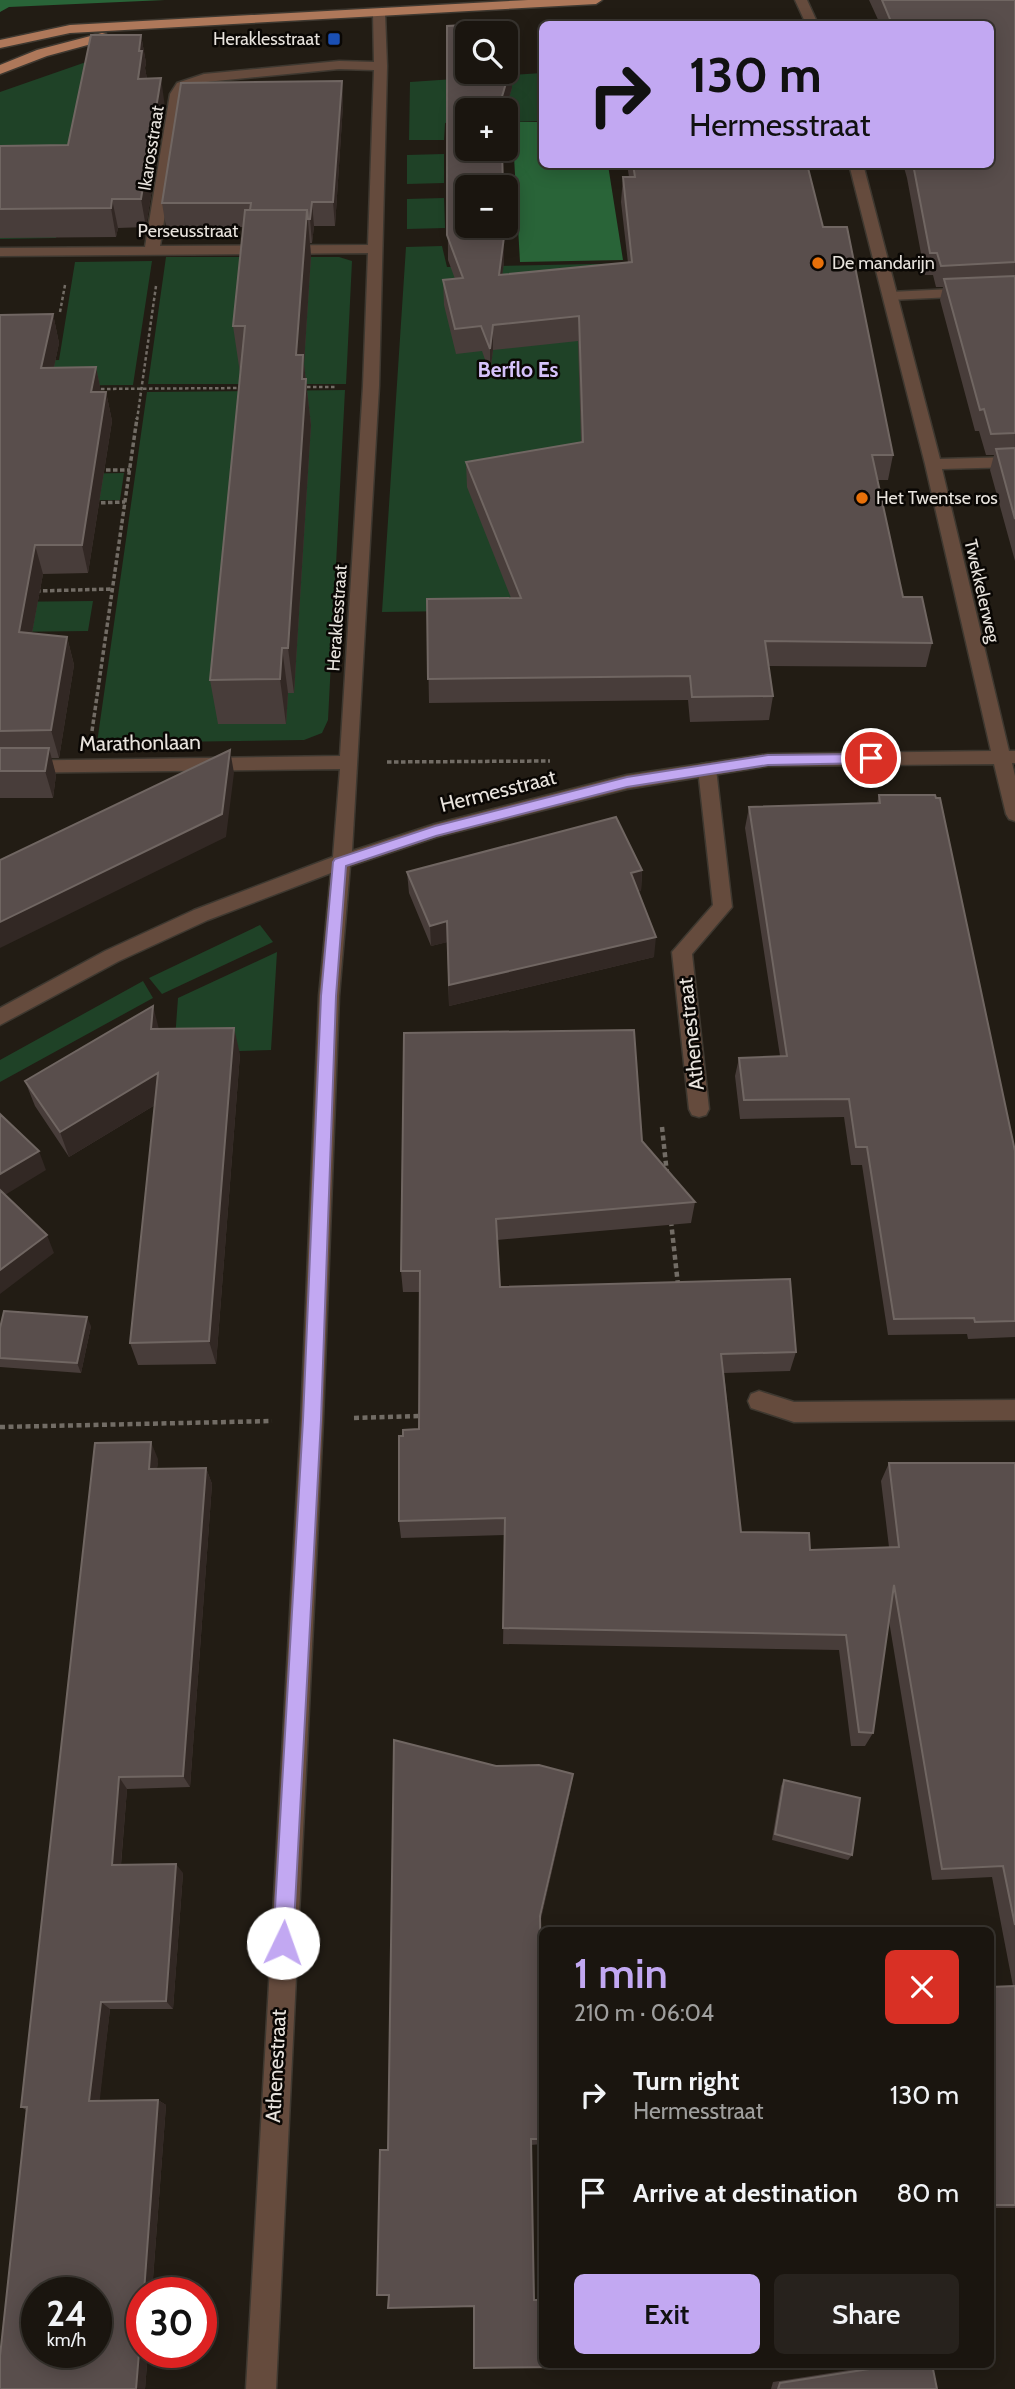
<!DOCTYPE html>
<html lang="en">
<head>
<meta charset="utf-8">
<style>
	body { margin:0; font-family:Cabin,sans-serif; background:#27221d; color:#f1f3f6; height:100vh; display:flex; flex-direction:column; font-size:26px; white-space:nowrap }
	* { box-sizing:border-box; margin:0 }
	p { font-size:23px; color:#9f9f9e }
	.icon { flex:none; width:38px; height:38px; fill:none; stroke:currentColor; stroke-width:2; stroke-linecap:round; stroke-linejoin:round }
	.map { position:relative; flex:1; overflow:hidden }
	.drawer { position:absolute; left:539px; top:1927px; width:455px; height:441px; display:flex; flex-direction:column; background:#1a150f; border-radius:10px; box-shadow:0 4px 18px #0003,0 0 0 2px #38342f }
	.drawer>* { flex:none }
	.banner { position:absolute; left:539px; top:21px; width:455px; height:147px; border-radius:10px; box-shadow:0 4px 18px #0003,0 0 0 2px #38342f; background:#c2a8f2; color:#111; overflow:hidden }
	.buttons { position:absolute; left:455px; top:21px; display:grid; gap:14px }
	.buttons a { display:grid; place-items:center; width:63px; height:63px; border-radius:10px; background:#1a150f; box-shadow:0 4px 18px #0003,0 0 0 2px #38342f; font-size:35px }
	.speed { position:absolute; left:21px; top:2277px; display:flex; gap:14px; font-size:35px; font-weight:700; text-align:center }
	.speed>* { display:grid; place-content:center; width:91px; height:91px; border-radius:50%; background:#1a150f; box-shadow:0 4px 18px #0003,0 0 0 2px #38342f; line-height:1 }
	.speed small { font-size:18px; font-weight:400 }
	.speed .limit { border:10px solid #d22; background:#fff; color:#111 }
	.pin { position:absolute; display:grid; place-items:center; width:60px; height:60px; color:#fff; margin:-30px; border:4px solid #fff; border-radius:50%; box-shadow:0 2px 7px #0007 }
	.me { position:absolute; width:77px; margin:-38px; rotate:3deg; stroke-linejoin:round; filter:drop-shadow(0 0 5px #0008) }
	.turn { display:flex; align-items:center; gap:24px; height:147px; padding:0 35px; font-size:32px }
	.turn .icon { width:91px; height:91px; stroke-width:2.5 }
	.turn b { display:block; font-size:49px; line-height:60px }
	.round { display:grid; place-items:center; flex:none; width:74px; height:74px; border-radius:10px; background:#27221d }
	.overview { display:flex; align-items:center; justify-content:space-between; height:119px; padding:0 35px }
	h1 { font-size:42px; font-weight:600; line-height:52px; color:#c2a8f2 }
	.button { display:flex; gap:14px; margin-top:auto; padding:14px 35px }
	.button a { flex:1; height:80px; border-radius:10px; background:#c2a8f2; color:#111; font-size:28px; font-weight:600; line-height:80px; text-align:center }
	.button a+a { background:#27221d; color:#f1f3f6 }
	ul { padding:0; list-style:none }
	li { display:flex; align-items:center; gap:21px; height:98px; padding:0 35px }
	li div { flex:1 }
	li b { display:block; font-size:26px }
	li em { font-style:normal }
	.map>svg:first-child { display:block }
</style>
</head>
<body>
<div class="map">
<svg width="1015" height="2389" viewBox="0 0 1015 2389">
	<rect width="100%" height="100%" fill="#221c14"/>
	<path fill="#1f4227" d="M89,61L56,238L0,239V92Z
		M542,73V121L506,122V110H467V122L445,123L444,140H409L410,82Z
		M444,154V183L407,184V155Z
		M444,198L445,228L407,229V199Z
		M442,246L447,267L643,263L672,608L382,612L406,247Z
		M166,257H339L352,261L346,384H148Z
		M152,261L133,385L0,386V361L59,360L75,262Z
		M345,390L328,720L322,733L304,740L97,743L147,392Z
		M124,473L120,500L0,501V475Z
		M93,601L88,631L0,632V602Z
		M260,925L273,942L162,994L149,978Z
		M277,952L271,1050L174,1053L178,998Z
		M143,981L153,998L0,1082V1060Z"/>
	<path fill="#296438" d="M0,0H165L9,7L0,12Z
		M512,122H542V164L608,165L623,260L520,262Z"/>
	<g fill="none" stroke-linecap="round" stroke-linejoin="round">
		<g stroke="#3e3830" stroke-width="3">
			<path id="lane" d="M1015,286V294L890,300L883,296L890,292Z
				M707,763L713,764L716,769L732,907L692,954L709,1109L706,1115L699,1117L692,1115L689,1109L672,952L713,905L698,769L701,764Z
				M759,1391L794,1402L1015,1400V1420L794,1422L751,1408L748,1401L751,1394Z"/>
		</g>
		<g stroke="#3e3830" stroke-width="3">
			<path id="street" d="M795,0H807L818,24H806Z
				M379,9L385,13L387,66L379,386L352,851L435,824L627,775L768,754L991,751L925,464L849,164H863L940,459L1015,457V467L942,469L1009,751H1015V763H1012L1015,776V821L1009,819L1006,814L994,764L768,766L627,789L437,837L350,866L339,996L323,1420L276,2389H246L301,1420L319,996L331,873L208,920L119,961L0,1025V1008L105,951L194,910L333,857L340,769L0,773V761L340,756L363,386L368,253L0,256V248L145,247L170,94L177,83L204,74L339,61L374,62L373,13ZM339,69L374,70L368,245L160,246L184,94L187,89L206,82Z"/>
		</g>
		<g stroke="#3e3830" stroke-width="3">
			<path id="primary" d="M528,0H602L596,4L70,33L0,48V40L70,25Z
				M102,33L106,34V40L47,56L0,74V65L37,50Z"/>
		</g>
		<path stroke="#726c65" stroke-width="2.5" stroke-dasharray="3.5 2.5" stroke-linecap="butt" d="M60,312L65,285
			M301,387H335
			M95,389L244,388
			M137,420L156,286"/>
		<path stroke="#726c65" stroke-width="3.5" stroke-dasharray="4.5 2.5" stroke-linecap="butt" d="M99,470H130
			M94,503L125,502
			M36,591L112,589
			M92,731L137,418
			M387,762L550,761"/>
		<path stroke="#726c65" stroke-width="4.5" stroke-dasharray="5 3.5" stroke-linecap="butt" d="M662,1127L667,1174
			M671,1221L678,1285
			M354,1418L422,1416
			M0,1427L272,1421"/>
		<use href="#lane" fill="#654b3d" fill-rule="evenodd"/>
		<use href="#street" fill="#654b3d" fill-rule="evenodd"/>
		<use href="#primary" fill="#ae785a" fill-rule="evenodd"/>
	</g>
	<path fill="#483d3a" d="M869,0H1015V561L990,470L994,455H986L979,431H975L940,300L943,287H936L933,275H925L907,178L903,164H990V24H880Z
		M503,23L506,33H467V72H506V34L512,63V88L505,110H467V149H502L503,187H467V226H504V262L502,275L628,263L621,202L623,177H629L627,164H807L823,227H847L893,455L888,480H877L903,597H922L932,643L926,667L769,666L773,696L769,720L690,722L688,700L429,703L427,599L511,598L467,487L466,462L581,442L578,341L493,350L490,374L482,351L456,354L444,305L443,280L455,279L448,260L447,26Z
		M141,35L146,63L145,68L147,79L165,107L146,227L118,228L116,237L0,238V146L68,145Z
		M342,81L343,105L335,226H314L312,243H310L311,256L304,364L311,425L294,693H288L286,724H218L210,680L240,373L233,326L243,227H166L162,203Z
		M53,314L59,343L54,367H96L101,392H106L112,421L88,573L43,574L32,633L67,637L74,665L59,758H51L56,775L53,798H0V315Z
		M879,795L1015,1151V1337L968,1339L967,1334L888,1335L862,1165H851L844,1117L740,1119L735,1076L739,1058L780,1056L745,828L749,807L877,803Z
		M642,870L641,891H638L654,957L449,1006L447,942L431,946L409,893L407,872Z
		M159,1029L240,1054L216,1364L138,1365L130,1343L155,1105L69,1157L35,1106L25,1081Z
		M642,1141L695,1202L691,1223L497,1240L500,1287L796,1352L790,1371L724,1373L741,1532L810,1550L889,1547L881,1481L889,1463H1015V2208H990V1987L1013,1986L992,1877L932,1880L889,1621L873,1733L865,1746H851L839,1650L503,1644L505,1535L401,1538L399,1521L403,1436L419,1429L420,1292H403L401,1271Z
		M91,1326L81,1373L0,1367V1328Z
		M158,1459L157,1469L206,1468L212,1484L190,1787L127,1789L121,1865L183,1873L173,2009H110L99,2101L158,2100L166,2105L152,2292H142L148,2352L145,2389H0L26,2110L21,2107Z
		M784,1780L852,1855L848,1860L772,1840L781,1786Z
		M571,1788L540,1923L542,2028V2144L531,2145L474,2307L388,2308L389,2296L377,2295L388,2150Z
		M887,2364H932L937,2389H771L773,2382Z"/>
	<path fill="#322824" d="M141,35L146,63L145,68L147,79H138L139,51Z
		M512,63V88L505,110H501V100Z
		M161,78L165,107L146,227L141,199Z
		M342,81L343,105L335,226L333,202Z
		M112,199L118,228L116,237L111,208Z
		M312,202L314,226L312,243L310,219Z
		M307,210L311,256L304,364L311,425L294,693L288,648L296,355Z
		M504,237V262L499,300V275Z
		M53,314L59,343L48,396L41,368Z
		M493,325V350L490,374V349Z
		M96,367L102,396L91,392Z
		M106,392L112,421L88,573L82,545Z
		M35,545L43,574L27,660L19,632Z
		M67,637L74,665L59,758L51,730Z
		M282,648L288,693L286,724L280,679Z
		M49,748L56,775L53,798L45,771Z
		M230,750L234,773L226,837L0,948V922Z
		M642,870L641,891L629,894L631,873Z
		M447,921L448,942L431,946L430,926Z
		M656,937L654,957L449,1006V985Z
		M153,1006L160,1033L151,1029Z
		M234,1028L240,1054L216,1364L209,1341Z
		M158,1073L165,1099L69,1157L60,1132Z
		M39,1151L46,1170L0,1198V1174Z
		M47,1235L54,1253L0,1294V1270Z
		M87,1317L91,1326L81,1373L77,1363Z
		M151,1442L158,1459L155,1485L149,1469Z
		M206,1468L212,1484L190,1787L183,1776Z
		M573,1774L571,1788L539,1927L540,1916Z
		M119,1777L127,1789L120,1875L112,1865Z
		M176,1864L183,1873L173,2009L166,2001Z
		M101,2002L110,2009L99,2107L89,2101Z
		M158,2100L166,2105L152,2292H144Z
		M142,2316V2352H148L145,2389H136Z"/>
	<path fill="#594e4c" stroke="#706662" stroke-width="2" fill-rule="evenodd" d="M882,0H1015V262L941,266L937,253H930L913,164H990V24H892Z
		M503,23L506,33H467V72H506V34L512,63L501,100V110H467V149H502L503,187H467V226H504V237L499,275L632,262L623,177H635L633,164H807L823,227H847L893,455H872L903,597H922L932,643L765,641L773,696L692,697L690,676L428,679L427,599L521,598L466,462L583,442L579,316L493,325L490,349L481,326L455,329L443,280L463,278L447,235V26Z
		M91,35H141L139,51H142L138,79L161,78L141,199H112L111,208L0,209V146L68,145Z
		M342,81L333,202H312L310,219H308L307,210H250L251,203H162L181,83Z
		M245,210H307L296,355H303L302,379H306L288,648H282L280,679L210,680L245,326H233Z
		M1015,276V433L991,434L984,409L980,410L944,279Z
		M53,314L41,368L96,367L91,392H106L82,545H35L19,632L67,637L51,730L0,731V315Z
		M1015,448V519L996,449Z
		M0,748H49L45,771H0Z
		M230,750L222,814L0,922V860Z
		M879,795H935L936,798H940L1015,1151V1321L975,1322L974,1318L894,1319L867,1147H856L849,1099L744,1100L739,1058L787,1056L749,807L880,803Z
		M616,817L642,870L631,873L656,937L449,985L447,921L430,926L407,872Z
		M153,1006L151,1029L234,1028L209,1341L130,1343L158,1073L60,1132L25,1081Z
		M634,1030L642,1141L695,1202L496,1219L500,1287L790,1279L796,1352L721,1354L741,1532L809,1533L810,1550L899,1547L889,1463H1015V1925L1003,1866L942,1869L894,1585L873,1733L859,1732L846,1635L503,1628L505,1518L399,1521V1436H403V1430L419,1429L420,1271H401L404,1033Z
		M0,1114L39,1151L0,1174Z
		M0,1190L47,1235L0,1270Z
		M4,1311L87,1317L77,1363L0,1358V1328Z
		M151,1442L149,1469L206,1468L183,1776L119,1777L112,1865L176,1864L166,2001L101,2002L89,2101L158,2100L144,2292H142V2316L136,2389H0V2356L27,2107H21L95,1443ZM37,2292H96V2352H37Z
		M394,1740L496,1766L539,1765L573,1774L540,1916L542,2028V2139H531L534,2300H542V2364H562V2367L474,2368V2306L388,2308L389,2295H377L380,2150H388Z
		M784,1780L860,1798L852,1855L775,1834Z
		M1015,1986V2205H990V1987Z
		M901,2364H932L937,2389H778L780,2383Z"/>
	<path fill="#c2a8f2" stroke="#7e6d9d" stroke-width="2" d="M871,754L878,758L871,763L768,765L627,787L436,836L346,866L336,996L321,1420L293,1943L290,1950L283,1953L276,1950L273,1943L303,1420L321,996L333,862L335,859L435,826L627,777L768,755Z"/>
	<rect fill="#1a4fb4" stroke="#0a0704" stroke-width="2.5" x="327" y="32" width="14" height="14" rx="3.5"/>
	<g fill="#e8710a" stroke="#0a0704" stroke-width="2.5">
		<circle cx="818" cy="263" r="7"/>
		<circle cx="862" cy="498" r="7"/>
	</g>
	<g text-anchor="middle" stroke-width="5" stroke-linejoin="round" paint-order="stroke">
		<g font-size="18" fill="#e8e3dd" stroke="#0a0704" text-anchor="start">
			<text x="320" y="45" text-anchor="end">Heraklesstraat</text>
			<text x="832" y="269">De mandarijn</text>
			<text x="876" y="504">Het Twentse ros</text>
		</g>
		<g font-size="18" fill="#e8e3dd" stroke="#0a0704">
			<text transform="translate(151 148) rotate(-81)" y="6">Ikarosstraat</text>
			<text x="188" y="237">Perseusstraat</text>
			<text transform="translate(982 591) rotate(77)" y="6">Twekkelerweg</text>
			<text transform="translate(337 618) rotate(-86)" y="6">Heraklesstraat</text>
		</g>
		<g font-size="21" font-weight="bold" fill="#d5c2fa" stroke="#0a0704">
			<text x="518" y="377">Berflo Es</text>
		</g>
		<g font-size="21" fill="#e8e3dd" stroke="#0a0704">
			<text transform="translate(140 743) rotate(-1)" y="7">Marathonlaan</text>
			<text transform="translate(498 791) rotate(-14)" y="7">Hermesstraat</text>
			<text transform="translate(691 1034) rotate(-96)" y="7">Athenestraat</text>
			<text transform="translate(276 2066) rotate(-87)" y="7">Athenestraat</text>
		</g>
	</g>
</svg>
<div class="buttons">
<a><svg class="icon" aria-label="search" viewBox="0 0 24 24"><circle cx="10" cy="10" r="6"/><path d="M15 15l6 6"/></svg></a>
<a>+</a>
<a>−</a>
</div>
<div class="speed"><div>24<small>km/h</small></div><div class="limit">30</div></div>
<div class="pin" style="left:871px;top:758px;background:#d93025"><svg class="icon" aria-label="arrive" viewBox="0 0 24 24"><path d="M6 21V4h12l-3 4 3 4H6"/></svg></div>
<svg class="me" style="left:283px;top:1943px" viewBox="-20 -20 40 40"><circle r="19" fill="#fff"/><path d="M0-13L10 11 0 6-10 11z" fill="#c2a8f2"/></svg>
<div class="banner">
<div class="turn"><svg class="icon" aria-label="right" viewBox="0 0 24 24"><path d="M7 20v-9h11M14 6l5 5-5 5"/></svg><div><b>130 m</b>Hermesstraat</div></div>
</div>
<section class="drawer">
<div class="overview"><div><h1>1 min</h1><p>210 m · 06:04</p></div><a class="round" style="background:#d93025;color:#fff"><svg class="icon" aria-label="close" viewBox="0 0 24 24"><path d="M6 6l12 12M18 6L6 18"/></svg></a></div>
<ul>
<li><svg class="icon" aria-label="right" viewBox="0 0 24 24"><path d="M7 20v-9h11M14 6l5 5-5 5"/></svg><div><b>Turn right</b><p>Hermesstraat</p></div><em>130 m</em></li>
<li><svg class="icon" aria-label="arrive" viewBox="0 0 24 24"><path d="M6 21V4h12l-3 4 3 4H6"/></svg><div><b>Arrive at destination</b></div><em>80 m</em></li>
</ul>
<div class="button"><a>Exit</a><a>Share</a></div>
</section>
</div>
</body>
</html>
